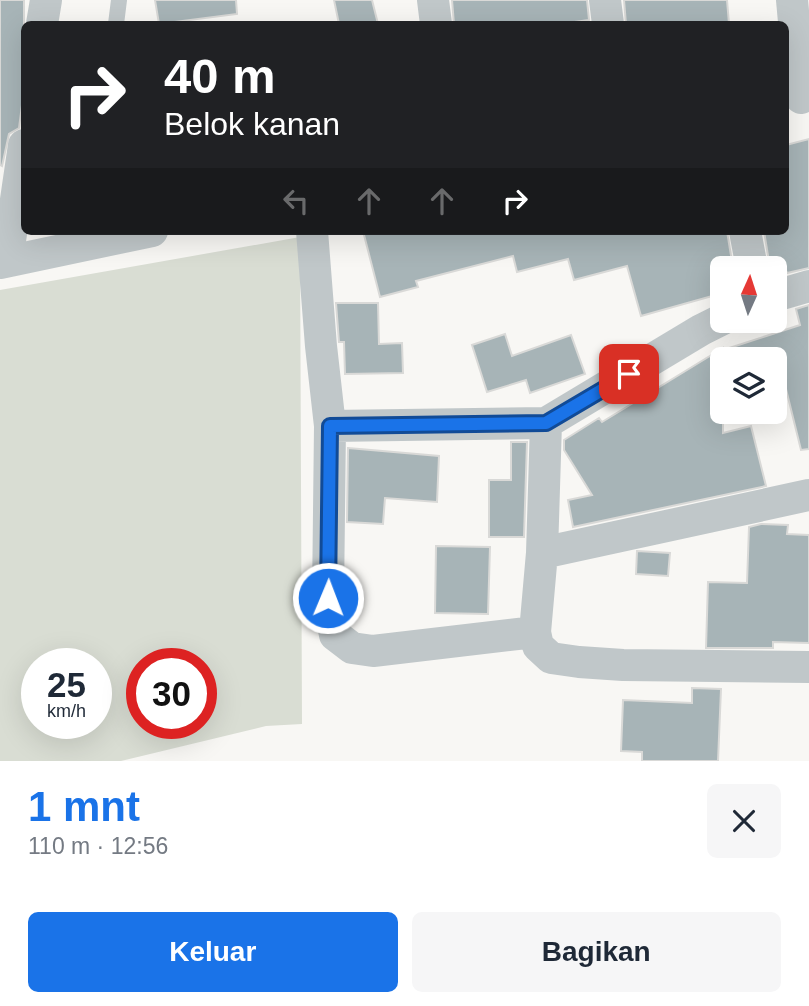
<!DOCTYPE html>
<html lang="id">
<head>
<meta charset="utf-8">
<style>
	body { margin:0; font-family:Helvetica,sans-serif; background:#f6f6f7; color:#1f2937; height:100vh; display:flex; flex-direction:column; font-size:26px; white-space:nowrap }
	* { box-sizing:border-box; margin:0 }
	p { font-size:23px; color:#747a83 }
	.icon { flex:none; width:38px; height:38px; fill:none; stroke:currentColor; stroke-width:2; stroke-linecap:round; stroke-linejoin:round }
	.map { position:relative; height:761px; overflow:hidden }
	.drawer { display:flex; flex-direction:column; background:#fff; flex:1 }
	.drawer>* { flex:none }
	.hud { position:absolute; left:21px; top:21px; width:768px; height:214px; border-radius:10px; box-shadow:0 7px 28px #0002; background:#202124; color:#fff; overflow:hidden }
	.needle { width:46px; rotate:3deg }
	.fabs { position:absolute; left:710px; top:256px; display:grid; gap:14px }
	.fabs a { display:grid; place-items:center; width:77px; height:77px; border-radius:10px; background:#fff; box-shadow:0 7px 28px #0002; font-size:35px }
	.speed { position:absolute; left:21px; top:648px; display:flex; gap:14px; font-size:35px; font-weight:700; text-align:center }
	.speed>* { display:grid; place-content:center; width:91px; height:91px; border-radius:50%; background:#fff; box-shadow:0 7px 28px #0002; line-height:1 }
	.speed small { font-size:18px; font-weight:400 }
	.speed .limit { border:10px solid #d22; background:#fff; color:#111 }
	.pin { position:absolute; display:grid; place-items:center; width:60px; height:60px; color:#fff; margin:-30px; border-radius:14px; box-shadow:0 4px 10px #0006 }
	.me { position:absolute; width:77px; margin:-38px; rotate:1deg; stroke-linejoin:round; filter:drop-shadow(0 0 5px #0008) }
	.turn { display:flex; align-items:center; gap:24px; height:147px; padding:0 28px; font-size:32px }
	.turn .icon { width:91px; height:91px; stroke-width:2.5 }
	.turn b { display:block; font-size:49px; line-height:60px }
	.lanes { display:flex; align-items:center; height:66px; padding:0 28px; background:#0003; justify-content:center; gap:35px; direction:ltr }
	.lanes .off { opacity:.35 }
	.round { display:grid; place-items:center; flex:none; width:74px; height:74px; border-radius:10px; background:#f6f6f7 }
	.headline { display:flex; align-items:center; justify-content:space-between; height:119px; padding:0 28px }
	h1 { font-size:42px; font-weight:700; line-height:52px; color:#1a73e8 }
	.action { display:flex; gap:14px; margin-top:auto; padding:14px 28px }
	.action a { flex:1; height:80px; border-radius:10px; background:#1a73e8; color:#fff; font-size:28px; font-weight:700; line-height:80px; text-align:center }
	.action a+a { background:#f6f6f7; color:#1f2937 }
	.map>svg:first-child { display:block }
</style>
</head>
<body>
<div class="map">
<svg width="809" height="761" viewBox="0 0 809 761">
	<rect width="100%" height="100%" fill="#f8f7f4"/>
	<path fill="#d9ddd3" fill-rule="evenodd" d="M300,237L302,724L266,726L121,761H0V290ZM37,663H96V723H37ZM142,663H201V723H142Z"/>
	<path fill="#a7b4b7" stroke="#d9d9d7" stroke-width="2" d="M0,0H24V90L19,128L9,134L2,166L0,165Z
		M155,0H236L237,14L159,24Z
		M334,0H372L378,24H339Z
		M452,0H587L589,20L560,24H454Z
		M624,0H727L729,24H626Z
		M809,139V268L787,273L785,268H770L764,231H786V145Z
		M363,231H727L733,268H723V293L641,316L627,266L574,280L568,259L517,272L513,256L416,281L418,287L380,297Z
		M336,303H378L379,344L402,343L403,373L345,374L344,342H339Z
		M809,305V449L801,450L785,385L775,388V359H723V433L751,426L766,486L573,527L568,500L592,495L564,450V440L599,418L602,422L723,348V350L800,325L796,309Z
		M505,334L512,356L571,335L585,374L530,393L526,380L487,392L472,345Z
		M511,442H527L524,537H489V480H511Z
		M348,448L439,456L437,502L385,498L383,524L347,522Z
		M761,524L788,525L787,534L809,535V643L773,642V648H706L708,582L747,583L749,527Z
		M436,546L490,547L488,614L435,613Z
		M637,551L670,553L668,576L636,574Z
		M692,688L721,689L718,761H642V752L621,751L623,700L692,703Z"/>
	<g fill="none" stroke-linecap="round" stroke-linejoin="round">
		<path stroke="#c0c7c9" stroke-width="16" d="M116,24L119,0"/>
		<path stroke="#c0c7c9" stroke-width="32" d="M433,0L436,24
			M605,0L608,24
			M792,0L801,98
			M42,24L46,0
			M312,231L321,346L330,426L328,598L335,635L352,648L373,651L535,632L542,553L546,423
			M745,231L752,268
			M7,261L24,145
			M0,263L152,231
			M775,296L809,286
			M330,426L546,423L701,330L723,319
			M542,553L809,495
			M535,632L538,646L551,658L579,662L623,665L809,667"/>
	</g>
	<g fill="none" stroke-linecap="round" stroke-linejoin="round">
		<g stroke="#114b97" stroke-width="18">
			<path id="route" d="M328,598L330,426L546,423L629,374"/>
		</g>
		<use href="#route" stroke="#1a73e8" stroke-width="12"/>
	</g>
</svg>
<div class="fabs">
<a><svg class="needle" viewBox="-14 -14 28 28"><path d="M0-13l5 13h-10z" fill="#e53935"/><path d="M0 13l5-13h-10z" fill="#747a83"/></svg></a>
<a><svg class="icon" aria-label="layers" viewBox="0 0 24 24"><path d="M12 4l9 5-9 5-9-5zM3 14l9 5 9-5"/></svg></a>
</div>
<div class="speed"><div>25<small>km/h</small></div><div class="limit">30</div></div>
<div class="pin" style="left:629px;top:374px;background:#d93025"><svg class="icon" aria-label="arrive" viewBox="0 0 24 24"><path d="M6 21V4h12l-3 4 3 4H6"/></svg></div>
<svg class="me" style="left:328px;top:598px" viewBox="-20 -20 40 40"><circle r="17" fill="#1a73e8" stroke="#fff" stroke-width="3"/><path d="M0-11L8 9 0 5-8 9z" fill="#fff"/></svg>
<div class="hud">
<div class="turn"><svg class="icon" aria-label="right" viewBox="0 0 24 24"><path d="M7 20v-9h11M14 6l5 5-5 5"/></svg><div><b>40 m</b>Belok kanan</div></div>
<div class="lanes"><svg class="icon off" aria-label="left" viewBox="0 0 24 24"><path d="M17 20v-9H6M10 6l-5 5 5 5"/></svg><svg class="icon off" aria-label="ahead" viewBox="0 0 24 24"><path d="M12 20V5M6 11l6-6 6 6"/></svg><svg class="icon off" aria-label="ahead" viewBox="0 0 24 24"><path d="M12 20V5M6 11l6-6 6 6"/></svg><svg class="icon" aria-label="right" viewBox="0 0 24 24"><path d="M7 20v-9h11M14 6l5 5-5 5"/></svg></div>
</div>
</div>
<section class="drawer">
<div class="headline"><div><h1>1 mnt</h1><p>110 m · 12:56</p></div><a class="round"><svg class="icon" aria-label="close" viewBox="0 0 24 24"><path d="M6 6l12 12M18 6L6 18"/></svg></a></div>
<div class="action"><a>Keluar</a><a>Bagikan</a></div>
</section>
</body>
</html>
